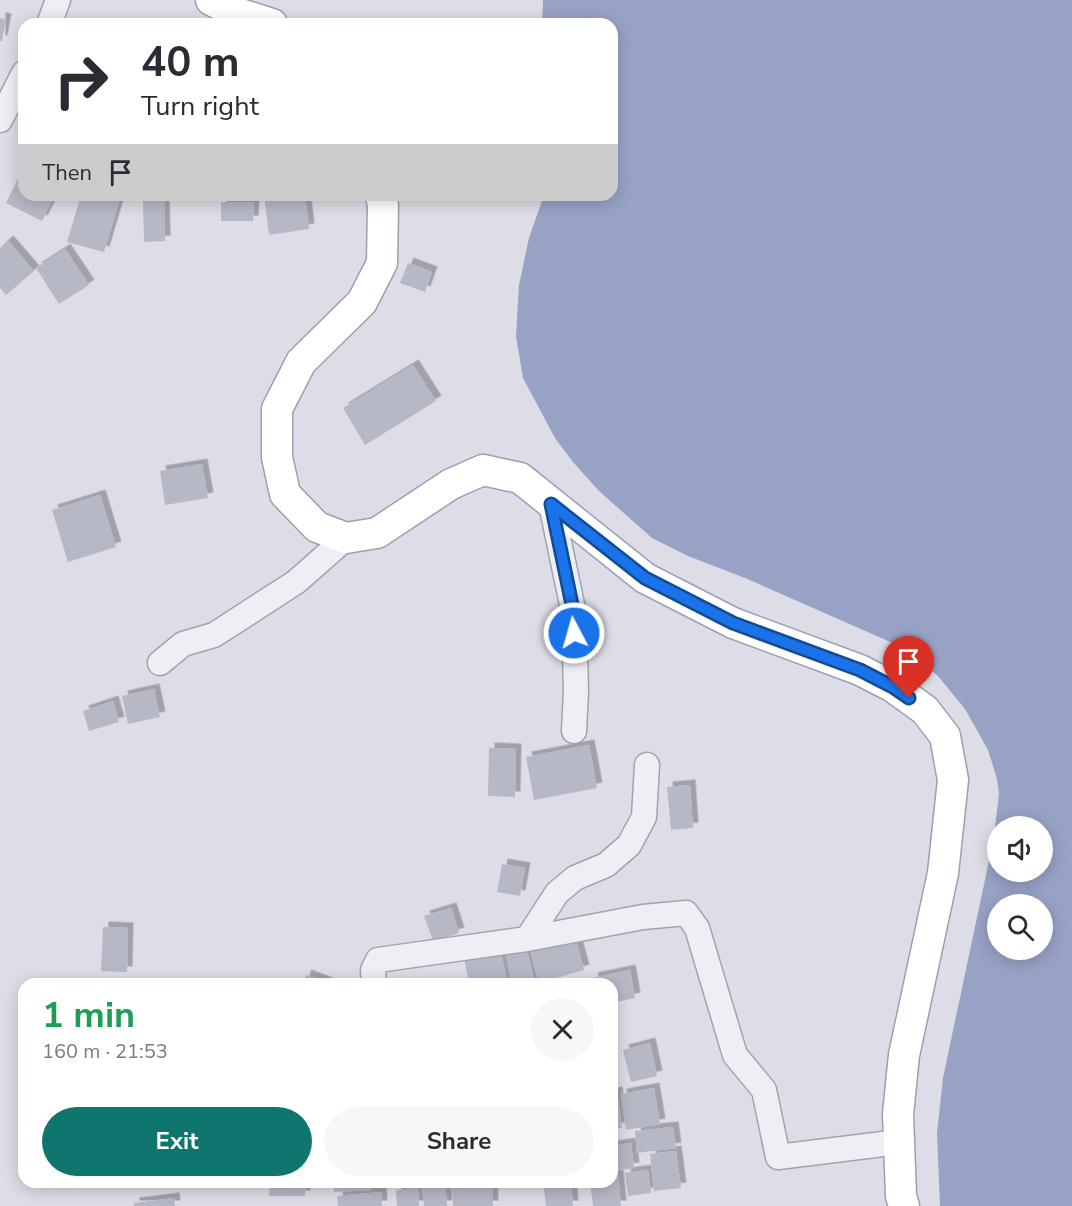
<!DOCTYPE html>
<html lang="en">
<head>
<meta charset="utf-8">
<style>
	body { margin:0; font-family:"Nunito Sans",sans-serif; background:#f7f7f7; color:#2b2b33; height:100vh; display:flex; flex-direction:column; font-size:22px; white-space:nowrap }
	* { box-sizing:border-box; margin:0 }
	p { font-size:20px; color:#7c7c81 }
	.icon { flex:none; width:33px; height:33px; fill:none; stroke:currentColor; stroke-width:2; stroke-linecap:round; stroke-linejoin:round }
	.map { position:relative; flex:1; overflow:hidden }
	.details { position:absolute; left:18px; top:978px; width:600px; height:210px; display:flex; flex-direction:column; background:#fff; border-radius:18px; box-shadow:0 3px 15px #0003 }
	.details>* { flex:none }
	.hud { position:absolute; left:18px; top:18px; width:600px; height:183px; border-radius:18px; box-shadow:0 3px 15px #0003; background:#fff; color:#2b2b33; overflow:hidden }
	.fabs { position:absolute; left:987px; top:816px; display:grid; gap:12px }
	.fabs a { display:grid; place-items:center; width:66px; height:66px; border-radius:50%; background:#fff; box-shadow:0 3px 15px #0003; font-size:30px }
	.pin { position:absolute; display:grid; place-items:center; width:51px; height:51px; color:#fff; margin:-62px -26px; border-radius:50% 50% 50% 0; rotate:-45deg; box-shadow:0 0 6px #0007 }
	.pin .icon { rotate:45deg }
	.me { position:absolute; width:66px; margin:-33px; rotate:354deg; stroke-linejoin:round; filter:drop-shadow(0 0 4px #0008) }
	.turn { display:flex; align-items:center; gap:21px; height:126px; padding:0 24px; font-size:27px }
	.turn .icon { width:78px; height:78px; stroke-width:2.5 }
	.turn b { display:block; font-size:42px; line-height:51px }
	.then { display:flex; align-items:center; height:57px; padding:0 24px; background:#0003; gap:12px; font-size:22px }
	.round { display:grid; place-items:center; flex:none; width:63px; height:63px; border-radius:32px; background:#f7f7f7 }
	.summary { display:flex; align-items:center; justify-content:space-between; height:102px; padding:0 24px }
	h1 { font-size:36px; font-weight:700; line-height:45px; color:#1e9e55 }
	.button { display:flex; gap:12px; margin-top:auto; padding:12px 24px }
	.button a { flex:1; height:69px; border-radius:36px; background:#0f766e; color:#fff; font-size:24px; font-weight:700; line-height:69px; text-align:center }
	.button a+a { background:#f7f7f7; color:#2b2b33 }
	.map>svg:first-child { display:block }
</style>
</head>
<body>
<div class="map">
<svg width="1072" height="1206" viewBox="0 0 1072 1206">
	<defs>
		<filter id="shadow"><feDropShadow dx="5.5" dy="-5.5" stdDeviation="0" flood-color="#0004"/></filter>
	</defs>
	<rect width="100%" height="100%" fill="#dcdde6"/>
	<path fill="#98a2c5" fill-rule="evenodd" d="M543,0H1072V1206H940L937,1133L943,1078L994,837L999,793L997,779L988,750L965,709L938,676L904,648L745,578L688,556L652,538L599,491L573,462L555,438L523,378L516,336L519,285L529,238L544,195H612V24H542ZM998,826H1042V872H998ZM998,904H1042V950H998Z"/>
	<path fill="#b7b8c5" filter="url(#shadow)" d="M0,18L6,19L2,41H0Z
		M24,166V195H55L42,221L6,203Z
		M81,195H121L104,252L67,242Z
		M264,195H305L309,229L269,235Z
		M164,199L165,241L144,242L143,200Z
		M221,202H254L253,221H221Z
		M8,241L34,271L6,295L0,288V248Z
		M65,249L89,285L59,304L36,268Z
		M408,263L432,272L425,292L400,283Z
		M413,365L436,401L365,445L343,408Z
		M202,464L208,498L165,505L160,471Z
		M100,495L116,547L68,562L52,510Z
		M154,689L160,717L128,724L122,696Z
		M113,701L119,722L89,731L83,711Z
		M589,745L597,788L534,800L526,757Z
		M489,748L516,749L515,797L488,796Z
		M690,785L693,828L671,830L667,787Z
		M502,864L525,868L520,896L497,892Z
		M451,908L459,933L433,941L424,916Z
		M103,927L128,928L127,972L101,971Z
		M574,933L584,970L539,983L529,945Z
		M525,941L535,984H512L504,946Z
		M500,950L508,984H469L464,958Z
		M630,970L635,998L612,1003V984H594L592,978Z
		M306,975L330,984H303Z
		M650,1043L657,1076L631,1082L623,1050Z
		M654,1088L660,1124L626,1130L621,1094Z
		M617,1092L622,1128L612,1129V1093Z
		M673,1127L676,1148L637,1153L635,1131Z
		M631,1143L634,1168L612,1171V1146Z
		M676,1151L681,1188L654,1191L650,1154Z
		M648,1170L651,1193L628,1196L625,1173Z
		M618,1175L621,1206H593L590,1182H612V1176Z
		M269,1182H306L305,1196H269Z
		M333,1182H371V1190L334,1192Z
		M445,1182L447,1206H424L422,1184Z
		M452,1182H492L493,1206H453Z
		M543,1182H571L573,1206H546Z
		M418,1188L419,1206H397L396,1190Z
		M381,1192L382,1206H338L337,1196Z
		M174,1198L175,1206H134V1203Z"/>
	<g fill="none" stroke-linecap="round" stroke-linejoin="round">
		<g stroke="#a2a3af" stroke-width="27">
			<path id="minor" d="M49,24L58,0
				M0,120L24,73
				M551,504L574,614L576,691L574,731
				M160,663L183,644L214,635L296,582L346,538
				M527,939L557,893L575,878L606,865L629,845L644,817L647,765
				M374,984L373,970L378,960L527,939L643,917L686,913L697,928L735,1055L764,1090L778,1157L899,1142"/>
		</g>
		<g stroke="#9c9fb1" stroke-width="33">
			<path id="major" d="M211,0L237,13L272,24
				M381,195L383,206L382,263L362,302L301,362L277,409V457L285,494L317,527L346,538L377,533L451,484L483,470L520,478L645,578L733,623L860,670L893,687L925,710L945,736L953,780L943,873L904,1055L898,1114L901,1196L904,1206"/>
		</g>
		<use href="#minor" stroke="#eeeff4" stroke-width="24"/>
		<use href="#major" stroke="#fff" stroke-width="30"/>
	</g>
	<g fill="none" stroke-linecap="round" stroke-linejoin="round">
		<g stroke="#114b97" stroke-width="15">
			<path id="route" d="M574,633V614L551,504L645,578L733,623L860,670L893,687L909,698"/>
		</g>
		<use href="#route" stroke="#1a73e8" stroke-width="10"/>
	</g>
</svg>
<div class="fabs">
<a><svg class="icon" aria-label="sound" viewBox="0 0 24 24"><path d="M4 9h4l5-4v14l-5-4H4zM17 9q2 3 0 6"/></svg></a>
<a><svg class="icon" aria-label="search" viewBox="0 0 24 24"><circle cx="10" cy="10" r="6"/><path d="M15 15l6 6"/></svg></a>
</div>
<div class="pin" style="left:909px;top:698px;background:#d93025"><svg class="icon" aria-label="arrive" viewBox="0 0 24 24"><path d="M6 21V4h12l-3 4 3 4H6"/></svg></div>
<svg class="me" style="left:574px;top:633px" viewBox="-20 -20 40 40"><circle r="17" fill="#1a73e8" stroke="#fff" stroke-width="3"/><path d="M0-11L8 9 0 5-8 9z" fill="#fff"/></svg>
<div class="hud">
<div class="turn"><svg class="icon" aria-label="right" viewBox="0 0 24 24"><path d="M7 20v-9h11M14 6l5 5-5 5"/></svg><div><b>40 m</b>Turn right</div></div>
<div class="then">Then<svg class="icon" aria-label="arrive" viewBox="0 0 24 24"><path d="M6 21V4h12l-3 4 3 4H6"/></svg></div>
</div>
<section class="details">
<div class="summary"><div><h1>1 min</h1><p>160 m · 21:53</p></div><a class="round"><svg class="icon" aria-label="close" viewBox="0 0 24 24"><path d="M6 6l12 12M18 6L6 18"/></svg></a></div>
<div class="button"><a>Exit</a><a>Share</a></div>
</section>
</div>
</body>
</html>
